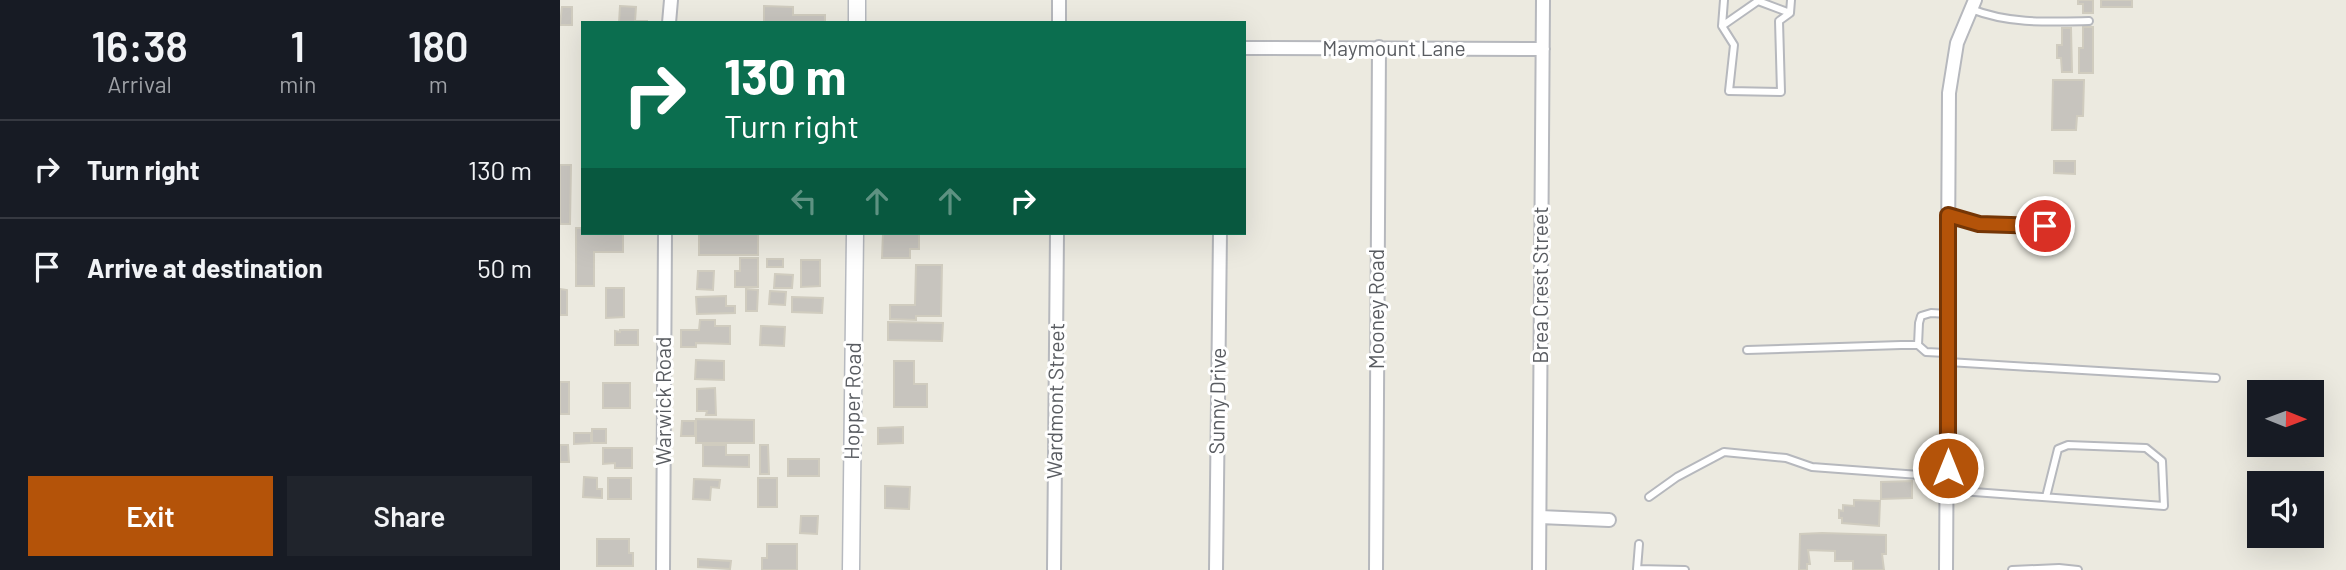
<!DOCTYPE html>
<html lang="en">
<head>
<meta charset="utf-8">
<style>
	body { margin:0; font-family:Barlow,sans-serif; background:#20242c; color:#f1f3f6; height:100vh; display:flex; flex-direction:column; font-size:26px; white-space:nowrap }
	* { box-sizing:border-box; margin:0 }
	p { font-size:23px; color:#9ea1a6 }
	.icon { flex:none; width:38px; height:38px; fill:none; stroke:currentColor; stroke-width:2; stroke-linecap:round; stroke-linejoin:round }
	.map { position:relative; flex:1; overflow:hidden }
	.sheet { display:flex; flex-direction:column; background:#171b24; width:560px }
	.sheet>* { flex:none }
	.hud { position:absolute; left:21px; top:21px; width:665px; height:214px; border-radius:0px; box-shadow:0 7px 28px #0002; background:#0b6e4f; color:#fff; overflow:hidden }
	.needle { width:46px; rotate:91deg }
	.tools { position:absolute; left:1687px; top:380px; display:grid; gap:14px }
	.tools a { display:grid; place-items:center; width:77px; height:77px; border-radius:0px; background:#171b24; box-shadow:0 7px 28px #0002; font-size:35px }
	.pin { position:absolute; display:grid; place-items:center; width:60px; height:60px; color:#fff; margin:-30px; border:4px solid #fff; border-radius:50%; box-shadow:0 2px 7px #0007 }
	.me { position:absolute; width:77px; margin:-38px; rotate:0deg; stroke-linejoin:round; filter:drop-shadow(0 0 5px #0008) }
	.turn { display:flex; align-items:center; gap:24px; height:147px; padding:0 28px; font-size:32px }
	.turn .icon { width:91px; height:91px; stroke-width:2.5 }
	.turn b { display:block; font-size:49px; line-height:60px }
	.lanes { display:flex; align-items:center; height:66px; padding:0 28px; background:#0003; justify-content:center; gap:35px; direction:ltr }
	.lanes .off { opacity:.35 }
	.eta { display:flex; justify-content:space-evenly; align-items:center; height:119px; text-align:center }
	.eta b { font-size:42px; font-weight:600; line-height:49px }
	.action { display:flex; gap:14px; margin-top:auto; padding:14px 28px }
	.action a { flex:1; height:80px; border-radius:0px; background:#b45309; color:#fff; font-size:28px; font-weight:600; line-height:80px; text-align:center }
	.action a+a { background:#20242c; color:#f1f3f6 }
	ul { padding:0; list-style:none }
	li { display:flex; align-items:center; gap:21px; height:98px; padding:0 28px; border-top:2px solid #363941 }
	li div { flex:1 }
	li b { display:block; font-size:26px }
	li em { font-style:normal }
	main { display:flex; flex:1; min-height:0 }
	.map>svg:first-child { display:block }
</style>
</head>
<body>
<main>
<section class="sheet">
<div class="eta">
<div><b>16:38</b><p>Arrival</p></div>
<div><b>1</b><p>min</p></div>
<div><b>180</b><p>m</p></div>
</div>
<ul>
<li><svg class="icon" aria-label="right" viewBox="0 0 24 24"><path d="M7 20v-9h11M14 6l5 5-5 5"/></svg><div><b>Turn right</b></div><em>130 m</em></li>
<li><svg class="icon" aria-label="arrive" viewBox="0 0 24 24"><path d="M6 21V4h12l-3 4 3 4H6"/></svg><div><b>Arrive at destination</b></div><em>50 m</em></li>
</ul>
<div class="action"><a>Exit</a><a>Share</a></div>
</section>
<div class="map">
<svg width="1786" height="570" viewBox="0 0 1786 570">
	<rect width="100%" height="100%" fill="#eceae0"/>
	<path fill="#c7c4be" stroke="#d0ccbf" stroke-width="2" d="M1518,0H1533V13H1523V4H1518Z
		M1541,0H1572V7H1541Z
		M60,6L76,7L75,21H87V23H54H59Z
		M204,6L233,7V15H265V23H204Z
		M2,7H12V25H0Z
		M1523,27H1533V73H1519V48H1523Z
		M1502,28H1511L1512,72H1502L1501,58H1497V45H1502Z
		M1493,80H1524L1523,116H1517L1516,130H1492Z
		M1494,161H1515V174L1494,173Z
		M0,165H11L10,224H0Z
		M16,228H23V233H63V252H34V286H16Z
		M139,233H198V255H139Z
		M323,233H359V249H350V258H322Z
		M180,258H198V287H175V271H180Z
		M207,259H223V267H207Z
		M241,260H260V286L241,287Z
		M356,265H382L381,316H356V320L330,319V305H355Z
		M138,271H154L153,290L137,289Z
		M215,274L233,275L232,288H214Z
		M46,288H64V317L46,318Z
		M0,289L7,290V315H0Z
		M186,289L198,290L197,311H186Z
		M210,291L226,292L225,305L209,304Z
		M166,296V306H175V313L137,314L136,297Z
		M232,297L263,298L262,313L232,312Z
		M140,320H155V326H170V344L136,343V347H121V330H139Z
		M328,322L383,323L382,341L328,340Z
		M201,326L225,327L224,346L200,345Z
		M60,330H78V345H55V331L60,332Z
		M136,360L164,361V380L135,379Z
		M334,361H354V384H367V407H334Z
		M0,382H9V414H0Z
		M43,383H70V408H43Z
		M155,388L156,415H146L147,411H137V389Z
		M136,419L194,420V443H136Z
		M122,421H135V436H121Z
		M343,427V443L318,444V428Z
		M32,429H46V443H32Z
		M14,433H31V443L14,444Z
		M0,445H8L9,462H0Z
		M143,445H166V455H189V467L143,466Z
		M200,445H208L209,474H200Z
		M43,448H72V468H55V463L43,464Z
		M228,459H259V476H228Z
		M24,477L37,478V489H42V498L23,497Z
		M48,478H71V499H48Z
		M198,478H217V507H198Z
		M134,479L160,480L159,488L151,487L150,500L133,499Z
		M1352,481V498L1321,499V482Z
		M325,486L350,487L349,509L325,508Z
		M1294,500L1320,501L1319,526L1282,523V518H1279V510L1283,511V505L1294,506Z
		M241,516H258L257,534L240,533Z
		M1262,533L1326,535V554H1322L1324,570H1293V561H1275V551L1248,550L1250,564H1247V570H1239L1240,534Z
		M37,539H69V553H73V566H37Z
		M207,544H237V570H202V558H207Z
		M138,559L171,561L170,569L138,567Z"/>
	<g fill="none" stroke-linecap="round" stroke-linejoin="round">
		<g stroke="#b6b8bd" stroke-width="10">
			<path id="service" d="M1164,0L1162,26L1174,45L1169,91L1221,92L1219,21L1230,13L1231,0
				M1411,9C1449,24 1488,22 1529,21
				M1162,26L1198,1L1230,13
				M1388,215L1419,224L1507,227
				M1358,345L1359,323L1361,316L1371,313L1388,314
				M1187,350L1341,345H1358L1366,352L1386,353
				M1388,362L1656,378
				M1387,490L1604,506L1602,461L1586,448L1508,445L1498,449L1486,497
				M1089,497L1117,477L1164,452L1226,458L1252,467L1386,477
				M1079,544L1077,569L1125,570
				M1452,570L1499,568L1518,570"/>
		</g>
		<g stroke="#b6b8bd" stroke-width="16">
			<path id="minor" d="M109,23L111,0
				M499,23V0
				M684,48L983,49
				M980,517L1049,520
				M103,570L105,233
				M494,570L497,233
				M656,570L660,233
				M816,570L819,47
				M979,570L983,0
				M1386,570L1389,93L1397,43L1415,0"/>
		</g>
		<g stroke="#b6b9bf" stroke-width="19">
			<path id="secondary" d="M297,23V0
				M291,570L295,233"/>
		</g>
		<use href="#service" stroke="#fff" stroke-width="6"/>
		<use href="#minor" stroke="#fff" stroke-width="12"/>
		<use href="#secondary" stroke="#fff" stroke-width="16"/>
	</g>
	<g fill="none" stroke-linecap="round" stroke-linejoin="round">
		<g stroke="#753606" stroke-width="18">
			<path id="route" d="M1388,468V215L1419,224L1485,226"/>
		</g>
		<use href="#route" stroke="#b45309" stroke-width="12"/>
	</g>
	<g text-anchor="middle" stroke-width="6" stroke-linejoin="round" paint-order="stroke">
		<g font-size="21" fill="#595c61" stroke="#fff">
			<text x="834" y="56">Maymount Lane</text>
			<text transform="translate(981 285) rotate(-90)" y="7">Brea Crest Street</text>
			<text transform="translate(817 309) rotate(-90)" y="7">Mooney Road</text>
			<text transform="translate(104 401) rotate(-90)" y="7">Warwick Road</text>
			<text transform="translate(293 401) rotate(-89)" y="7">Hopper Road</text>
			<text transform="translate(496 401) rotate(-89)" y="7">Wardmont Street</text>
			<text transform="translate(658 401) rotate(-89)" y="7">Sunny Drive</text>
		</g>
	</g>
</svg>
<div class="tools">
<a><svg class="needle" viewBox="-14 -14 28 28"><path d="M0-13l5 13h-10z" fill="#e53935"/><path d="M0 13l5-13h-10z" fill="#9ea1a6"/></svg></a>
<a><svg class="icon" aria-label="sound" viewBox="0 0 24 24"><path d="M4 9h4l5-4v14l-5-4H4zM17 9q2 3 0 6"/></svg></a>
</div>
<div class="pin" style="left:1485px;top:226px;background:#d93025"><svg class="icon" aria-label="arrive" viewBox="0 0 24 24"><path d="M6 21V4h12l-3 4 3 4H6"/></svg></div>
<svg class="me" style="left:1388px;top:468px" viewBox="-20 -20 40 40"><circle r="17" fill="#b45309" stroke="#fff" stroke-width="3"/><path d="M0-11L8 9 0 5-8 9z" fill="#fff"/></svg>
<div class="hud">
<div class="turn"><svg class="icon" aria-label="right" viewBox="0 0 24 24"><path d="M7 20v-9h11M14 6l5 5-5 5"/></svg><div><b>130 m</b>Turn right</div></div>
<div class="lanes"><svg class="icon off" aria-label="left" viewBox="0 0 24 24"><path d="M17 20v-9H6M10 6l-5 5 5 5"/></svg><svg class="icon off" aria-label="ahead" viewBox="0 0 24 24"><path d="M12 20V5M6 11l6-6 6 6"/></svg><svg class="icon off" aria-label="ahead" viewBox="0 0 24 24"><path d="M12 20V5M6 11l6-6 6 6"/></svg><svg class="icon" aria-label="right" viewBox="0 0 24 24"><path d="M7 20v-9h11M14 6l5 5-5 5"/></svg></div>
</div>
</div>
</main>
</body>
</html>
